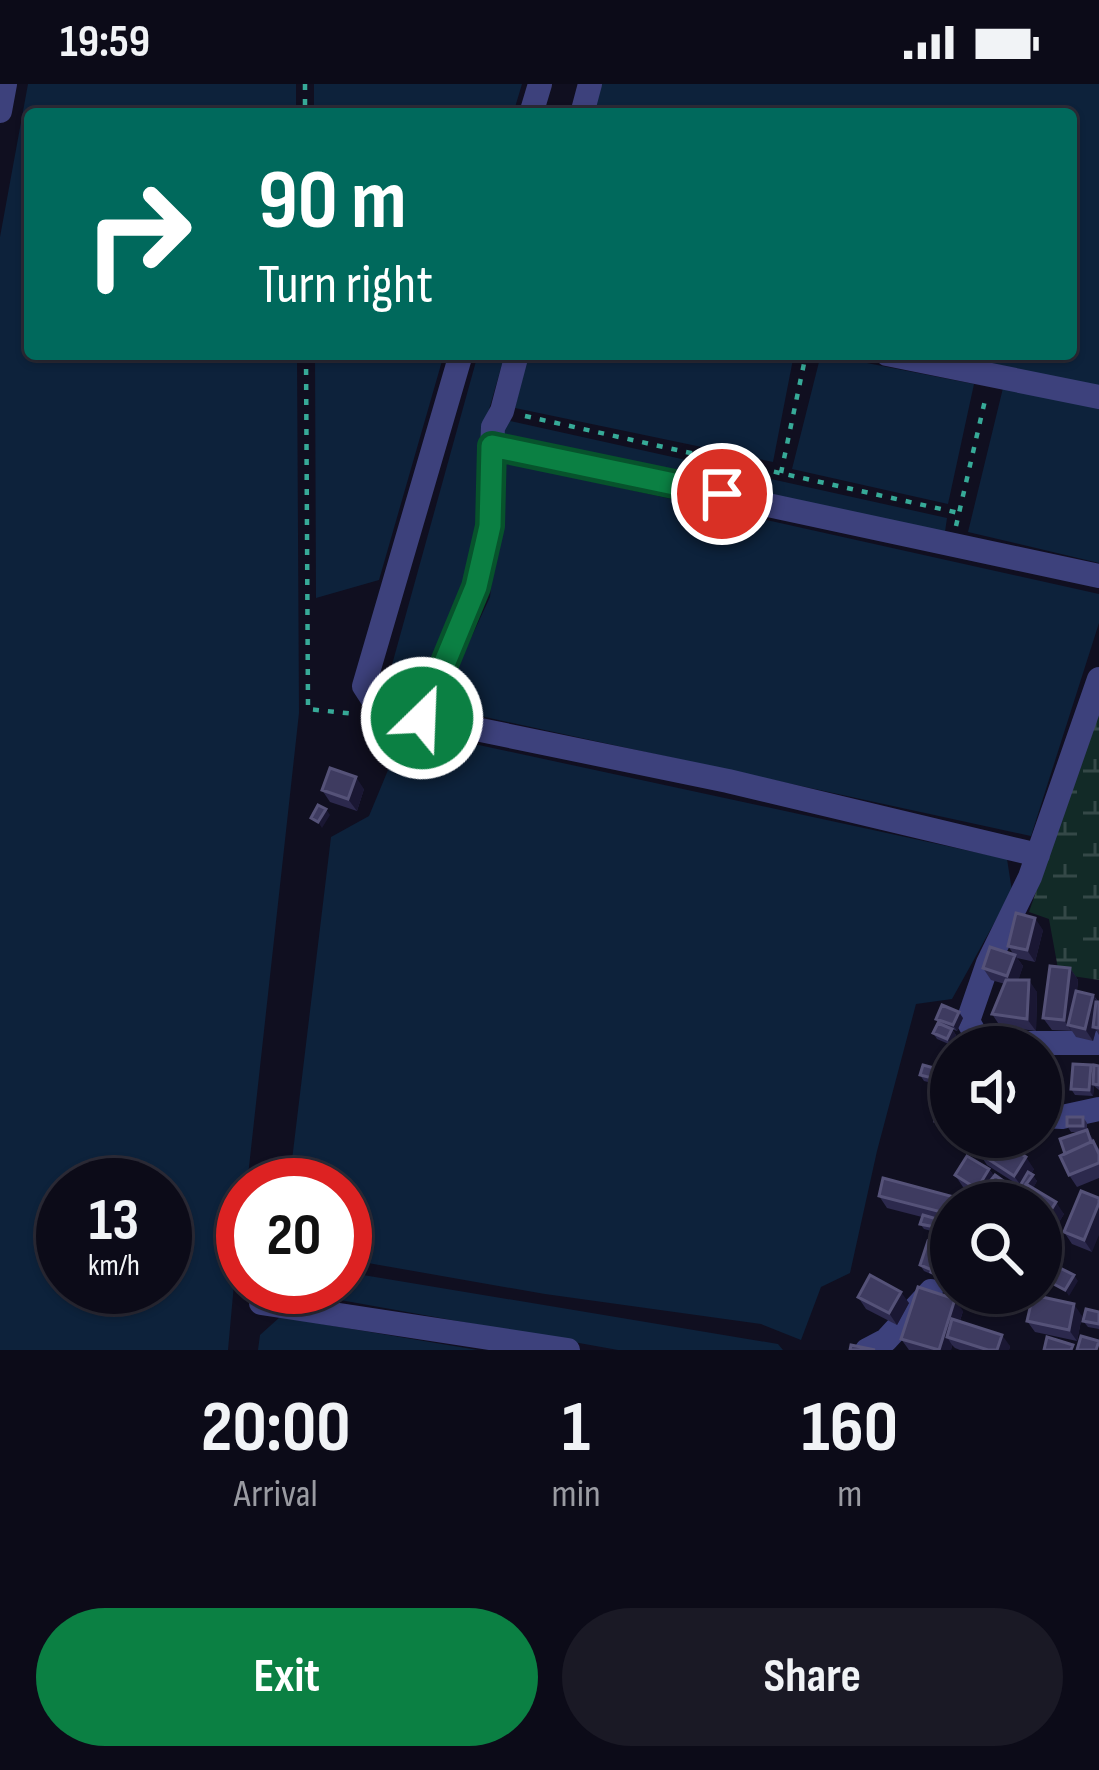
<!DOCTYPE html>
<html lang="en">
<head>
<meta charset="utf-8">
<style>
	body { margin:0; font-family:"Sofia Sans Condensed",sans-serif; background:#1a1925; color:#f1f3f6; height:100vh; display:flex; flex-direction:column; font-size:45px; white-space:nowrap }
	* { box-sizing:border-box; margin:0 }
	p { font-size:39px; color:#9a9ba2 }
	.icon { flex:none; width:66px; height:66px; fill:none; stroke:currentColor; stroke-width:2; stroke-linecap:round; stroke-linejoin:round }
	.map { position:relative; height:1266px; overflow:hidden }
	.details { display:flex; flex-direction:column; background:#0c0b18; flex:1 }
	.details>* { flex:none }
	.guide { position:absolute; left:24px; top:24px; width:1053px; height:252px; border-radius:12px; box-shadow:0 3px 9px #0004,0 0 0 3px #2c2b37; background:#00695c; color:#fff; overflow:hidden }
	.tools { position:absolute; left:930px; top:942px; display:grid; gap:24px }
	.tools a { display:grid; place-items:center; width:132px; height:132px; border-radius:50%; background:#0c0b18; box-shadow:0 3px 9px #0004,0 0 0 3px #2c2b37; font-size:60px }
	.speed { position:absolute; left:36px; top:1074px; display:flex; gap:24px; font-size:60px; font-weight:700; text-align:center }
	.speed>* { display:grid; place-content:center; width:156px; height:156px; border-radius:50%; background:#0c0b18; box-shadow:0 3px 9px #0004,0 0 0 3px #2c2b37; line-height:1 }
	.speed small { font-size:30px; font-weight:400 }
	.speed .limit { border:18px solid #d22; background:#fff; color:#111 }
	.pin { position:absolute; display:grid; place-items:center; width:102px; height:102px; color:#fff; margin:-51px; border:6px solid #fff; border-radius:50%; box-shadow:0 3px 12px #0007 }
	.me { position:absolute; width:132px; margin:-66px; rotate:24deg; stroke-linejoin:round; filter:drop-shadow(0 0 9px #0008) }
	.turn { display:flex; align-items:center; gap:42px; height:252px; padding:0 36px; font-size:54px }
	.turn .icon { width:156px; height:156px; stroke-width:2.5 }
	.turn b { display:block; font-size:84px; line-height:102px }
	.eta { display:flex; justify-content:space-evenly; align-items:center; height:204px; text-align:center }
	.eta b { font-size:72px; font-weight:700; line-height:84px }
	.button { display:flex; gap:24px; margin-top:auto; padding:24px 36px }
	.button a { flex:1; height:138px; border-radius:72px; background:#0b8043; color:#fff; font-size:48px; font-weight:700; line-height:138px; text-align:center }
	.button a+a { background:#1a1925; color:#f1f3f6 }
	.status { display:flex; justify-content:space-between; align-items:center; height:84px; padding:0 60px; background:#0c0b18; direction:ltr }
	.status svg { height:33px; fill:currentColor }
	.map>svg:first-child { display:block }
</style>
</head>
<body>
<div class="status"><b>19:59</b><svg viewBox="0 0 49 12"><path d="M0 12V9h3v3zM5 12V6h3v6zM10 12V3h3v9zM15 12V0h3v12zM26 1h20v11H26zM47 4h2v5h-2z"/></svg></div>
<div class="map">
<svg width="1099" height="1266" viewBox="0 0 1099 1266">
	<defs>
		<pattern id="wetland-marsh" width="20" height="14" patternUnits="userSpaceOnUse" patternTransform="scale(3)"><rect width="20" height="14" fill="#122a27"/><path d="M1 5h8M5 5V1M11 12h8M15 12V8" fill="none" stroke="#344847"/></pattern>
	</defs>
	<rect width="100%" height="100%" fill="#100f20"/>
	<path fill="url(#wetland-marsh)" d="M1099,627V896L1059,890L1049,835L1029,828Z"/>
	<path fill="#0d223b" fill-rule="evenodd" d="M28,0H296V30H30V270H297L299,629L247,1101H243L228,1266H0V153ZM63,1101H165V1203H63Z
		M314,0H522L513,30H314Z
		M596,0H1099V303L944,270H1071V30H588Z
		M315,270H444L379,496L316,514Z
		M478,270H505L482,350L471,502L415,612L396,623L385,606Z
		M528,270H794L773,378L515,324Z
		M821,270L974,300L948,420L792,385Z
		M1003,304L1099,324V479L968,448Z
		M506,336L947,434L945,448L501,353Z
		M505,378L1099,510V539L1031,752L439,623L490,513Z
		M405,645L1007,775L1012,807L952,915L916,920L877,1067L850,1189L821,1203L801,1256L761,1240L545,1210L345,1175V1101H289L331,753L369,732Z
		M345,1188L778,1260L783,1266H618L279,1205L345,1203Z
		M280,1233L478,1266H258L260,1251Z"/>
	<g fill="none" stroke-linecap="round" stroke-linejoin="round">
		<path stroke="#37aa98" stroke-width="4.5" stroke-dasharray="6 9" stroke-linecap="butt" d="M305,0V30
			M306,270L308,625L355,630
			M525,332L959,429
			M781,389L806,270
			M956,442L986,312"/>
		<path stroke="#3d417c" stroke-width="24" d="M0,27L5,0
			M531,30L540,0
			M582,30L590,0
			M461,270L364,602L384,633L422,634L728,697L1038,771
			M887,270L1099,313
			M492,362L1099,492
			M1099,595L1030,793L988,879L968,937L978,955L993,959H1099
			M422,634L476,503L489,442L493,343L502,327L517,270
			M1041,1032L1062,1033L1099,1025
			M261,1219L568,1266
			M867,1266L886,1256L931,1207"/>
	</g>
	<path fill="#2c294d" d="M364,705L357,727L330,718L322,706Z
		M1043,846L1035,878L1017,874L1023,882L1018,896L1037,908L1036,947L1000,942L992,930L1005,900L991,896L983,884L1014,871L1008,862Z
		M1070,884L1078,896L1077,907L1093,911L1099,918V951L1096,946L1093,957L1076,953L1072,947L1052,946L1043,934Z
		M963,934L957,947L952,945L956,951L951,961L937,955L933,949L939,939L936,935Z
		M1099,982V1006L1094,1002L1093,1012L1075,1011L1071,1005Z
		M920,991H942L940,1001L924,997Z
		M946,1025L950,1031L951,1028V1043L950,1041V1043H939L935,1037Z
		M1083,1033L1087,1039V1046L1099,1065V1094L1077,1103L1069,1091L1065,1070L1079,1048H1071L1067,1042Z
		M979,1069L1034,1085L1031,1090L1037,1097L1033,1104L1064,1130L1045,1161L1041,1158V1119H986L984,1115L963,1103L955,1091L989,1085L994,1092L1017,1107L1020,1102L987,1081Z
		M1081,1107L1092,1168L1072,1160L1064,1148Z
		M879,1112L951,1119V1140L938,1137L941,1141L939,1149L924,1145L920,1140L922,1133L887,1124Z
		M951,1155V1206L939,1200L933,1191L924,1187L920,1181Z
		M1015,1209H1036L1035,1212L1082,1232L1077,1257L1035,1248L1027,1237L1032,1215Z
		M858,1213L909,1219L897,1241L866,1225Z
		M963,1227L960,1237L1010,1262L1009,1266H960L955,1264L952,1261L951,1266H909L901,1255Z
		M1099,1228V1245L1088,1243L1083,1237Z"/>
	<path fill="#1a1733" d="M356,693L364,705L357,727L348,715Z
		M326,725L330,731L322,744L318,738Z
		M1035,834L1043,846L1035,878L1027,866Z
		M1015,871L1023,882L1016,904L1007,892Z
		M1070,884L1078,896L1072,942L1068,941L1072,948L1064,936Z
		M1029,896L1037,908L1036,947L1027,935Z
		M1093,911L1099,920L1093,943L1096,946L1093,957L1085,945Z
		M959,928L963,934L957,947L953,941Z
		M952,945L956,951L951,961L947,955Z
		M1091,981L1095,987L1093,1012L1089,1006Z
		M938,985L942,991L940,1001L936,995Z
		M1026,1073L1034,1085L1022,1103L1014,1092Z
		M989,1085L997,1097L983,1112L977,1105Z
		M1033,1091L1037,1097L1025,1119H1007L1016,1106L1021,1113Z
		M1056,1118L1064,1130L1045,1161L1041,1155V1142Z
		M1099,1119V1151L1092,1168L1084,1156Z
		M1074,1191L1078,1197L1069,1212L1065,1206Z
		M901,1208L909,1219L897,1241L889,1229Z
		M955,1215L963,1227L954,1255L947,1253L952,1261L951,1266H939Z
		M1074,1220L1082,1232L1077,1257L1069,1246Z
		M1002,1251L1010,1262L1009,1266H997Z"/>
	<path fill="#3e3b60" stroke="#555278" stroke-width="3" d="M330,684L356,693L348,715L322,706Z
		M318,721L326,725L318,738L311,734Z
		M1016,829L1035,834L1027,866L1008,862Z
		M990,863L1015,871L1007,892L983,884Z
		M1050,882L1070,884L1064,936L1043,934Z
		M1006,896H1029L1027,935L992,930Z
		M1076,907L1093,911L1085,945L1068,941Z
		M1096,918H1099V944L1093,943Z
		M942,921L959,928L953,941L936,935Z
		M938,939L952,945L947,955L933,949Z
		M1073,980L1091,981L1089,1006L1071,1005Z
		M923,981L938,985L936,995L920,991Z
		M1094,981L1099,982V1001L1093,1000Z
		M936,1024L946,1025L945,1037H935Z
		M1067,1033H1083V1042H1067Z
		M1087,1046L1091,1058L1065,1070L1060,1055Z
		M990,1053H996L1026,1073L1014,1092L979,1069Z
		M1093,1057L1099,1070V1079L1069,1091L1060,1072Z
		M967,1072L989,1085L977,1105L955,1091Z
		M1028,1088L1033,1091L1019,1110L1017,1107Z
		M995,1091L1016,1106L1007,1119H992L980,1110Z
		M883,1094L954,1113L949,1130L879,1112Z
		M1026,1100L1056,1118L1041,1142V1119H1014Z
		M1081,1107L1099,1114V1119L1084,1156L1064,1148Z
		M923,1131L937,1135L935,1143L920,1140Z
		M948,1153L951,1155V1198L931,1188Z
		M928,1157L943,1162L932,1186L920,1181Z
		M1056,1182L1074,1191L1065,1206L1048,1197Z
		M870,1191L901,1208L889,1229L858,1213Z
		M918,1203L955,1215L939,1266L901,1255Z
		M1033,1211L1074,1220L1069,1246L1027,1237Z
		M1086,1225L1099,1228V1240L1083,1237Z
		M952,1235L1002,1251L997,1266H988L947,1253Z
		M1081,1252L1099,1257L1096,1266H1077Z
		M1047,1253L1073,1261L1071,1266H1044Z
		M851,1261L875,1266H850Z"/>
	<g fill="none" stroke-linecap="round" stroke-linejoin="round">
		<g stroke="#07532c" stroke-width="30">
			<path id="route" d="M422,634L476,503L490,442L492,362L722,410"/>
		</g>
		<use href="#route" stroke="#0b8043" stroke-width="21"/>
	</g>
</svg>
<div class="tools">
<a><svg class="icon" aria-label="sound" viewBox="0 0 24 24"><path d="M4 9h4l5-4v14l-5-4H4zM17 9q2 3 0 6"/></svg></a>
<a><svg class="icon" aria-label="search" viewBox="0 0 24 24"><circle cx="10" cy="10" r="6"/><path d="M15 15l6 6"/></svg></a>
</div>
<div class="speed"><div>13<small>km/h</small></div><div class="limit">20</div></div>
<div class="pin" style="left:722px;top:410px;background:#d93025"><svg class="icon" aria-label="arrive" viewBox="0 0 24 24"><path d="M6 21V4h12l-3 4 3 4H6"/></svg></div>
<svg class="me" style="left:422px;top:634px" viewBox="-20 -20 40 40"><circle r="17" fill="#0b8043" stroke="#fff" stroke-width="3"/><path d="M0-11L8 9 0 5-8 9z" fill="#fff"/></svg>
<div class="guide">
<div class="turn"><svg class="icon" aria-label="right" viewBox="0 0 24 24"><path d="M7 20v-9h11M14 6l5 5-5 5"/></svg><div><b>90 m</b>Turn right</div></div>
</div>
</div>
<section class="details">
<div class="eta">
<div><b>20:00</b><p>Arrival</p></div>
<div><b>1</b><p>min</p></div>
<div><b>160</b><p>m</p></div>
</div>
<div class="button"><a>Exit</a><a>Share</a></div>
</section>
</body>
</html>
